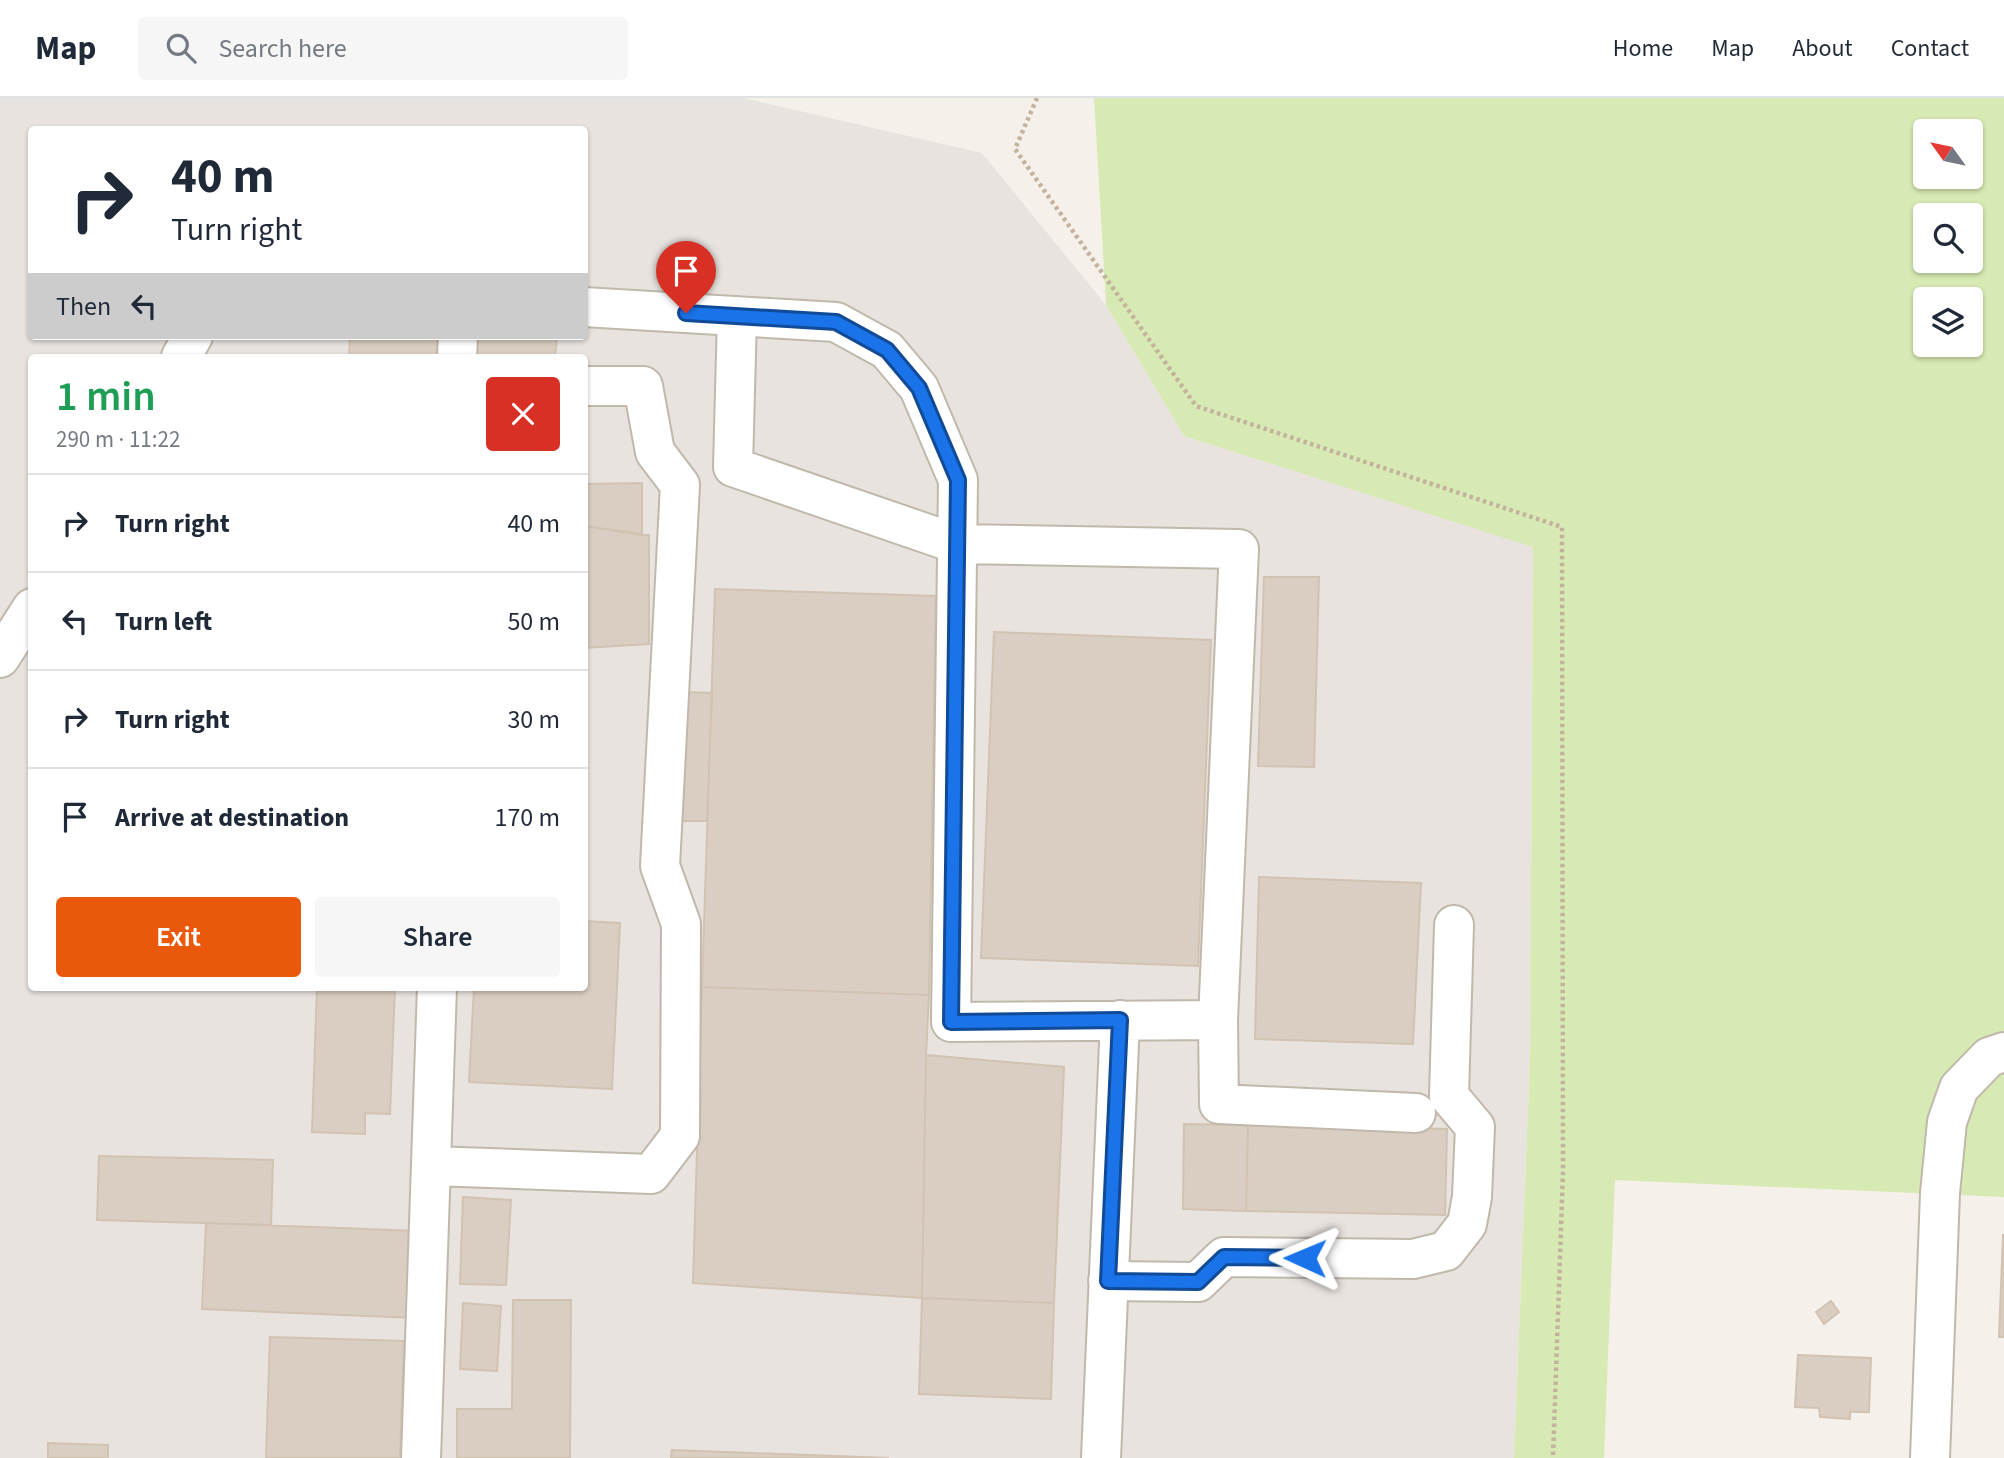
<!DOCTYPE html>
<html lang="en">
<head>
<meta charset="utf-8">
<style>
	body { margin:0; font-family:"Source Sans 3",sans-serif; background:#f6f6f7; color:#1f2937; height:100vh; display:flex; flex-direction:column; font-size:26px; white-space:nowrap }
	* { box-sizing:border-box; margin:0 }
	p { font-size:23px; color:#747a83 }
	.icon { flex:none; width:38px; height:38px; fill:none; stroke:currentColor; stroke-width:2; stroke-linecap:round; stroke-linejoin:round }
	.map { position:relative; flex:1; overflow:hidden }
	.drawer { position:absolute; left:28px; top:256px; width:560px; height:637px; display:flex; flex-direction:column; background:#fff; border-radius:7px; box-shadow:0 2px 5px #0004 }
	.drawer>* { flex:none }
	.banner { position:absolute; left:28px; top:28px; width:560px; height:214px; border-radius:7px; box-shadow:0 2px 5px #0004; background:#fff; color:#1f2937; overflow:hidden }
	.needle { width:46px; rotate:303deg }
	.buttons { position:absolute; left:1913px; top:21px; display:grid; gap:14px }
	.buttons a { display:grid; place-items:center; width:70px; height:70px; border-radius:7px; background:#fff; box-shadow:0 2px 5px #0004; font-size:35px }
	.pin { position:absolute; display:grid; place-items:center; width:60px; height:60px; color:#fff; margin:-72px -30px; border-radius:50% 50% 50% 0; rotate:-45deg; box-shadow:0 0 7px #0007 }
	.pin .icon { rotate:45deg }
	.me { position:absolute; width:77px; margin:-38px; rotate:271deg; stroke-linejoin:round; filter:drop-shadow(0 0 5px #0008) }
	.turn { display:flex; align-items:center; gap:24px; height:147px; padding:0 28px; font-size:32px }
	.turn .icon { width:91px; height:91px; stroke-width:2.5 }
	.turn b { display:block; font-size:49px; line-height:60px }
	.then { display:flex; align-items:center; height:66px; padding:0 28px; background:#0003; gap:14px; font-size:26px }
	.round { display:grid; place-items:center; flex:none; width:74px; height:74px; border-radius:7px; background:#f6f6f7 }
	.summary { display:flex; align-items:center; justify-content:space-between; height:119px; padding:0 28px }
	h1 { font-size:42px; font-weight:600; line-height:52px; color:#1e9e55 }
	.button { display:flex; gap:14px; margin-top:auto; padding:14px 28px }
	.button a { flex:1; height:80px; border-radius:7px; background:#ea580c; color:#fff; font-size:28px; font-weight:600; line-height:80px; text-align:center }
	.button a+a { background:#f6f6f7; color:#1f2937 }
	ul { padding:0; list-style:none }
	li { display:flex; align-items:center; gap:21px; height:98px; padding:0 28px; border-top:2px solid #e0e1e3 }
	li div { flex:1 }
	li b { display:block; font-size:26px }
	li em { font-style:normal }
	header { display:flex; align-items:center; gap:42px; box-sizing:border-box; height:98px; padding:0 35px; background:#fff; border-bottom:2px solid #e0e1e3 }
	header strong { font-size:33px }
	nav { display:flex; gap:38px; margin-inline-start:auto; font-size:24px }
	.search { width:490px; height:63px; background:#f6f6f7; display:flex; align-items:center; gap:18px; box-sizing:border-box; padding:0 24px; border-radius:7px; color:#747a83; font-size:26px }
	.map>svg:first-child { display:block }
</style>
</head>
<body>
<header>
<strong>Map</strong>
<div class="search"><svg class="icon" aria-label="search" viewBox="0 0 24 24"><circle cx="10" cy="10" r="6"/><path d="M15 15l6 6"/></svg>Search here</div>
<nav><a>Home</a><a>Map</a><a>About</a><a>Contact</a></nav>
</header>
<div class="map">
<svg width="2004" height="1360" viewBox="0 0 2004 1360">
	<rect width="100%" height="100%" fill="#f5f1ea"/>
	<path fill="#e8e3df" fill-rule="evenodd" d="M0,0H744L982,55L1106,207L1184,338L1533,448L1530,961L1514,1360H0ZM32,32H584V238H32ZM32,259H584V889H32Z"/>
	<path fill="#d7eab3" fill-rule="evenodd" d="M1094,0H2004V1099L1615,1082L1604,1360H1514L1530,961L1533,449L1184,338L1106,207ZM1925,33H1970V79H1925ZM1925,117H1970V163H1925ZM1925,201H1970V247H1925Z"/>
	<path fill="#dacec2" stroke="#d2c2b2" stroke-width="2" d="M350,238H438L437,259H349Z
		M473,238H557L555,259H471Z
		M642,385V437L584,428V386Z
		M584,428L649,437V546L584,550Z
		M1264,479H1319L1314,669L1258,668Z
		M715,491L936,498L929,897L702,889Z
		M994,534L1211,542L1198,868L981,860Z
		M681,594L712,595L707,723H679Z
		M1259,779L1421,785L1413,946L1255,941Z
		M584,823L620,825L612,991L469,984L474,889H584Z
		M317,889H395L390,1016L365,1015V1036L312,1034Z
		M702,889L929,897L926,957L922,1200L693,1185Z
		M926,957L1064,969L1054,1205L922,1200Z
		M1184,1026L1248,1027L1246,1113L1183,1111Z
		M1248,1027L1447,1031L1445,1117L1246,1113Z
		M99,1058L273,1062L271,1127L97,1122Z
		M463,1099L511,1102L506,1187L460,1186Z
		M206,1125L418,1133L413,1220L202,1211Z
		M2003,1137H2004V1239H1999Z
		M922,1200L1054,1205L1051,1301L919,1296Z
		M513,1202H571L570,1360H457V1311H512Z
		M1831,1203L1839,1214L1824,1226L1816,1214Z
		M463,1205L501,1208L497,1273L460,1271Z
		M270,1239L404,1243L400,1360H266Z
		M1798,1257L1871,1260L1869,1314H1850V1321L1820,1319L1819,1310L1795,1309Z
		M48,1345L108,1347V1360H48Z
		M672,1352L889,1360H671Z"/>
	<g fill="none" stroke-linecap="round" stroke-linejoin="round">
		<g stroke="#c1b8ac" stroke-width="42">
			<path id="minor" d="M584,209L836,224L887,252L919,290L958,382L951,924L1218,922
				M737,218L733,369L957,446L1239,451L1218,922L1219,1006L1416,1015
				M181,259L193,238
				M457,259L458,238
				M0,560L32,510
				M432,1068L651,1076L680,1038L681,826L660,768L680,387L655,354L643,288H584
				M1108,1183L1198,1184L1224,1159L1413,1161L1446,1153L1467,1126L1472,1099L1475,1029L1449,998L1454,827
				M421,1360L437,889
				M1101,1360L1120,922
				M1930,1360L1940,1095L1947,1024L1959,990L1989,959L2004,954"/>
		</g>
		<path stroke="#c3b29d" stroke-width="4.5" stroke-dasharray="3.5 3.5" stroke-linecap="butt" d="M1037,0L1015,51L1196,308L1562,429L1563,1073L1553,1360"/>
		<use href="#minor" stroke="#fff" stroke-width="38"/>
	</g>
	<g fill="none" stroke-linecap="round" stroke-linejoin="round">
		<g stroke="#114b97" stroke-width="18">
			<path id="route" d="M686,215L836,224L887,252L919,290L958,382L951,924L1120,922L1108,1183L1198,1184L1224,1159L1305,1160"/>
		</g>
		<use href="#route" stroke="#1a73e8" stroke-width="12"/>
	</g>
</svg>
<div class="buttons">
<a><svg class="needle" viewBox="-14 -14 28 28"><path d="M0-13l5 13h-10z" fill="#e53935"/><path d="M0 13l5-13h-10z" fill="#747a83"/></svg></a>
<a><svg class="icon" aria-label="search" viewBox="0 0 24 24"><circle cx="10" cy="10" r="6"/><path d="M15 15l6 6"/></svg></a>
<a><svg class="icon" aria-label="layers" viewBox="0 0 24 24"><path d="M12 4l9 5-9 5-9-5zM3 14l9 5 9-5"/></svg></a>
</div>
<div class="pin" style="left:686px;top:215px;background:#d93025"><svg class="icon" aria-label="arrive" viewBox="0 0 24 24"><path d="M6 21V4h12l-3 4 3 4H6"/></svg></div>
<svg class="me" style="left:1305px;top:1160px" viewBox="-20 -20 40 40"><path d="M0-17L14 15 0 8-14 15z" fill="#1a73e8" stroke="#fff" stroke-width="4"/></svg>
<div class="banner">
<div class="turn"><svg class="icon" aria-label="right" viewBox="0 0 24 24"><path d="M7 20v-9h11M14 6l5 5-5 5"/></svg><div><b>40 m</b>Turn right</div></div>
<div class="then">Then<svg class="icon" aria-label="left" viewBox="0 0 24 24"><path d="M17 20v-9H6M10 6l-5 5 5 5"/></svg></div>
</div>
<section class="drawer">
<div class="summary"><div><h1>1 min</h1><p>290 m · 11:22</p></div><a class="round" style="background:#d93025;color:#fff"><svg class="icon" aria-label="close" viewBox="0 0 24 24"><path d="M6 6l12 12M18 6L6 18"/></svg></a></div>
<ul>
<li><svg class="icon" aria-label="right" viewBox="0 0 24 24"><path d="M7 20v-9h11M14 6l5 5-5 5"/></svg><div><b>Turn right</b></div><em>40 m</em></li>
<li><svg class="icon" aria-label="left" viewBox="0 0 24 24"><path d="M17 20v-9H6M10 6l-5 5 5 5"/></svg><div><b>Turn left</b></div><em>50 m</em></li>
<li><svg class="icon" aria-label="right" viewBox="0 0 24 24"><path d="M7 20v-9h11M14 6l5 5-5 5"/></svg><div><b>Turn right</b></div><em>30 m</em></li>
<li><svg class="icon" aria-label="arrive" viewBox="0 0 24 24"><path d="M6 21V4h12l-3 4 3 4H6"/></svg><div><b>Arrive at destination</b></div><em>170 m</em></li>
</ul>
<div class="button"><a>Exit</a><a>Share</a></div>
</section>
</div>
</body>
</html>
